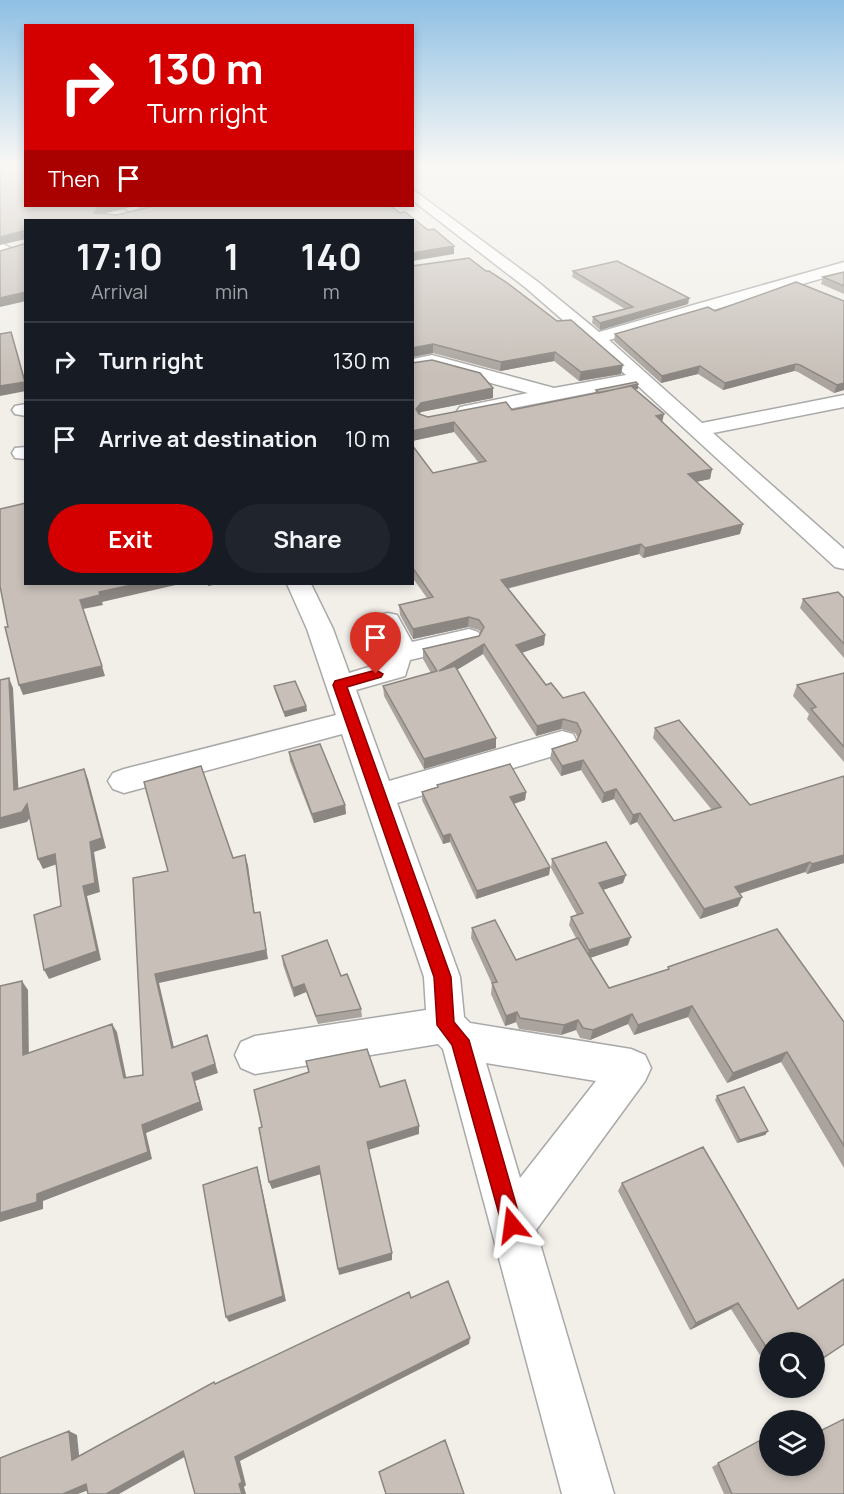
<!DOCTYPE html>
<html lang="en">
<head>
<meta charset="utf-8">
<style>
	body { margin:0; font-family:Manrope,sans-serif; background:#20242c; color:#f1f3f6; height:100vh; display:flex; flex-direction:column; font-size:22px; white-space:nowrap }
	* { box-sizing:border-box; margin:0 }
	p { font-size:20px; color:#9ea1a6 }
	.icon { flex:none; width:33px; height:33px; fill:none; stroke:currentColor; stroke-width:2; stroke-linecap:round; stroke-linejoin:round }
	.map { position:relative; flex:1; overflow:hidden }
	.drawer { position:absolute; left:24px; top:219px; width:390px; height:366px; display:flex; flex-direction:column; background:#171b24; border-radius:0px; box-shadow:0 3px 9px #0003 }
	.drawer>* { flex:none }
	.hud { position:absolute; left:24px; top:24px; width:390px; height:183px; border-radius:0px; box-shadow:0 3px 9px #0003; background:#d40000; color:#fff; overflow:hidden }
	.controls { position:absolute; left:759px; top:1332px; display:grid; gap:12px }
	.controls a { display:grid; place-items:center; width:66px; height:66px; border-radius:50%; background:#171b24; box-shadow:0 3px 9px #0003; font-size:30px }
	.pin { position:absolute; display:grid; place-items:center; width:51px; height:51px; color:#fff; margin:-62px -26px; border-radius:50% 50% 50% 0; rotate:-45deg; box-shadow:0 0 6px #0007 }
	.pin .icon { rotate:45deg }
	.me { position:absolute; width:66px; margin:-33px; rotate:344deg; stroke-linejoin:round; filter:drop-shadow(0 0 4px #0008) }
	.turn { display:flex; align-items:center; gap:21px; height:126px; padding:0 24px; font-size:27px }
	.turn .icon { width:78px; height:78px; stroke-width:2.5 }
	.turn b { display:block; font-size:42px; line-height:51px }
	.then { display:flex; align-items:center; height:57px; padding:0 24px; background:#0003; gap:12px; font-size:22px }
	.eta { display:flex; justify-content:space-evenly; align-items:center; height:102px; text-align:center }
	.eta b { font-size:36px; font-weight:700; line-height:42px }
	.button { display:flex; gap:12px; margin-top:auto; padding:12px 24px }
	.button a { flex:1; height:69px; border-radius:36px; background:#d40000; color:#fff; font-size:24px; font-weight:700; line-height:69px; text-align:center }
	.button a+a { background:#20242c; color:#f1f3f6 }
	ul { padding:0; list-style:none }
	li { display:flex; align-items:center; gap:18px; height:78px; padding:0 24px; border-top:2px solid #363941 }
	li div { flex:1 }
	li b { display:block; font-size:22px }
	li em { font-style:normal }
	.map>svg:first-child { display:block }
</style>
</head>
<body>
<div class="map">
<svg width="844" height="1494" viewBox="0 0 844 1494">
	<rect width="100%" height="100%" fill="#f2efe9"/>
	<g fill="none" stroke-linecap="round" stroke-linejoin="round">
		<g stroke="#a9a9a9" stroke-width="3">
			<path id="minor" d="M412,189L538,282L599,332L844,262V272L609,340L702,423L844,395V407L713,433L844,549V569L835,567L636,384L467,417L460,415L457,411L460,407L528,393L432,367L412,370V359L432,355L554,388L626,375L526,288L412,200Z
				M120,206H137L144,211L137,215Z
				M0,242L14,250L11,253H0Z
				M26,404V416L15,414L12,410L15,406Z
				M26,447V459L15,458L12,453L15,448Z
				M287,584H311L333,629L349,673L382,663L388,648L375,621L379,615L388,613L397,615L412,642L469,629L478,632L482,638L478,644L410,660L405,676L356,690L389,781L562,731L573,734L577,742L573,750L397,803L460,977L464,1017L470,1023L631,1049L645,1055L651,1068L645,1081L536,1230L614,1494H562L443,1049L438,1044L255,1074L241,1068L235,1055L241,1042L255,1036L426,1010L424,977L342,734L124,793L113,789L108,781L113,773L124,769L336,715L307,629ZM486,1063L596,1081L520,1178Z"/>
		</g>
		<use href="#minor" fill="#fff" fill-rule="evenodd"/>
	</g>
	<path fill="#aba49e" d="M486,271L621,374L579,381L554,361L500,371L433,353L412,357Z
		M573,271L689,298L688,304L600,330L592,323L593,317L625,309L572,277Z
		M844,272V294L821,284L823,277Z
		M844,301V390L834,393L798,372L794,371L723,390L698,374L661,383L614,341L615,334L715,311Z
		M412,363L493,388V398L421,412L419,414L428,417L512,410L595,393L596,390L638,384V389H635L662,422L712,469L710,479L696,482L740,534L643,558L639,554L507,589L545,635L544,645L522,653L546,685L563,698L674,821L712,810L653,738L655,728L750,805L844,776V863L807,874L805,872L739,894L738,906L700,919L637,822L630,825L614,799L602,803L581,770L561,776L550,759L552,749L577,741L578,738L575,733L561,729L536,736L483,654L457,670L496,738V748L424,769L384,696L383,686L431,673L423,659V649L479,636L481,633L479,630L468,627L413,639L400,615L399,605L427,598L412,577V445L433,473L479,463L454,432L412,441Z
		M844,598V658L800,608L803,599Z
		M844,673V762L807,719L809,714L793,696L797,685Z
		M274,686L306,706L307,711L285,717L275,691Z
		M289,752L345,805L346,814L314,823L290,761Z
		M437,785L526,792L525,800L514,804L550,867L549,875L476,899L450,842L443,844L422,800V792L437,787Z
		M552,859L623,883L603,890L628,945L590,958L609,988L667,970L668,967L844,1022V1168L781,1062L727,1083L688,1017L634,1035L628,1024L590,1040L580,1038L576,1030L561,1035L519,1029L516,1022L505,1026L491,994L492,984L471,938L472,928L516,960L576,938L569,925L571,917L577,915L551,868Z
		M282,956L341,976L361,1009L362,1017L318,1024L306,992L294,997L283,965Z
		M717,1096L768,1131L765,1135L737,1143L715,1100Z
		M622,1183L798,1309L770,1342V1371L731,1309L690,1330L618,1191Z
		M770,1435V1466L844,1494H724L712,1467Z"/>
	<path fill="#8b8681" d="M104,206H135L99,215L94,213L98,207Z
		M23,231L26,239L0,245V237Z
		M454,246V254L412,261V253Z
		M26,292V301L0,307V298Z
		M689,298L688,304L600,330V323Z
		M433,344V353L412,357V348Z
		M555,352L554,361L500,371L501,362Z
		M796,364L794,371L723,390L725,383Z
		M623,365L621,374L579,381L581,372Z
		M700,366L698,374L661,383L662,376Z
		M26,382V391L0,396V386Z
		M844,383V390L834,393L837,385Z
		M638,384V389L600,398L601,393Z
		M493,388V398L421,412L416,418V409L421,403Z
		M664,414L662,423L656,416Z
		M454,422V432L412,441V431Z
		M712,469L710,479L685,484L688,474Z
		M743,524L740,534L643,558L645,548Z
		M641,544L639,554L500,590L501,580Z
		M136,584H180L102,602L99,592Z
		M208,584H218L208,586Z
		M100,595L103,605L83,609L80,600Z
		M469,617L468,627L413,639V629Z
		M545,635L544,645L515,655L516,645Z
		M484,644L483,654L438,681L439,671Z
		M102,666L105,676L23,695L19,685Z
		M9,678L13,688L19,800L14,790Z
		M306,706L307,711L285,717L284,712Z
		M563,719L561,729L536,736L537,726Z
		M496,738V748L424,769V759Z
		M583,760L581,770L561,776L562,766Z
		M84,769L88,779L106,848L94,852L100,892L87,896L101,960L49,979L44,970L90,842Z
		M616,789L614,799L602,803L604,793Z
		M526,792L525,800L509,805L510,797Z
		M27,804L32,814L27,822L0,829V818Z
		M345,805L346,814L314,823L312,814Z
		M640,813L637,822L630,825L633,815Z
		M450,834V842L443,844V836Z
		M55,854L60,863L43,869L38,859Z
		M245,855L248,865L256,923L254,913Z
		M844,855V863L807,874L812,864Z
		M810,862L805,872L731,896L735,887Z
		M550,867L549,875L476,899L477,891Z
		M626,875L623,883L597,892L599,883Z
		M742,897L738,906L700,919L704,909Z
		M260,912L268,959L159,983L176,1056L172,1048L155,974Z
		M631,937L628,945L587,959L589,950Z
		M22,981L28,990L29,1063L23,1055Z
		M304,984L306,992L294,997L293,988Z
		M692,1006L688,1017L634,1035L638,1025Z
		M517,1012L516,1022L505,1026L506,1016Z
		M632,1014L628,1024L590,1040L593,1030Z
		M578,1020L576,1030L561,1035L564,1025Z
		M112,1024L117,1032L128,1086L124,1078Z
		M207,1035L218,1073L195,1081L203,1110L146,1133L152,1159L43,1201V1209L0,1222V1213L37,1194L142,1125L192,1073Z
		M787,1052L781,1062L727,1083L733,1073Z
		M419,1126V1134L368,1150L367,1142Z
		M768,1131L765,1135L737,1143L740,1140Z
		M319,1166L321,1174L272,1189L269,1182Z
		M257,1167L259,1174L286,1301L229,1322L226,1317Z
		M392,1253V1260L339,1275L338,1269Z
		M738,1303L731,1309L690,1330L696,1323Z
		M470,1338L469,1344L240,1461L246,1485L244,1487L246,1494H242L239,1484L235,1457Z
		M69,1431L77,1435L80,1464L72,1460Z
		M183,1451L188,1455L119,1494H106Z
		M86,1484L94,1488L78,1494H63Z"/>
	<path fill="#c7bfb8" stroke="#8b8681" stroke-width="1.5" d="M0,166H26V206H104L98,207L94,213L117,215L153,206H391L400,213L405,212L428,230L434,229L454,246L412,253V220H26V233L23,231L0,237Z
		M26,236V292L0,298V251L24,244Z
		M469,258L486,271H489L506,282L557,321L571,320L623,365L581,372L555,352L501,362L433,344L412,348V266Z
		M617,261L689,298L600,323L593,317L633,307L573,271Z
		M844,272V286L823,277Z
		M796,282L844,301V383L837,385L800,365L796,364L725,383L700,366L662,376L615,334L708,307L715,311Z
		M11,332L25,382L0,386V334Z
		M432,360L480,373L493,388L421,403L416,409L419,414L428,417L506,402L512,410L631,386L664,414L656,416L712,469L688,474L743,524L645,548L641,544L501,580L545,635L516,645L546,685L551,683L563,698L584,692L674,821L721,807L655,728L679,720L750,805L844,776V855L812,864L810,862L735,887L742,897L704,909L640,813L633,815L616,789L604,793L583,760L562,766L552,749L577,741L581,731L577,723L563,719L537,726L484,644L439,671L455,666L496,738L424,759L383,686L437,671L423,649L479,636L484,627L479,620L469,617L413,629L399,605L433,597L412,567V445L433,473L486,461L454,422L412,431V363Z
		M636,382L638,384L599,393L596,390Z
		M26,503V584H136L99,592L100,595L80,600L102,666L19,685L5,627H8L0,586V509Z
		M838,592L844,598V644L803,599Z
		M844,673V747L811,709L816,707L797,685Z
		M9,678L14,790L84,769L102,838L90,842L95,883L83,886L97,951L44,970L34,915L61,906L55,854L38,859L27,804L22,812L0,818V680Z
		M295,681L306,706L284,712L274,686Z
		M320,744L345,805L312,814L289,752Z
		M510,764L526,792L510,797L550,867L477,891L450,834L443,836L422,792L438,787L437,785Z
		M201,766L233,858L245,855L254,913L260,912L266,950L155,974L172,1048L207,1035L215,1064L192,1073L200,1102L142,1125L148,1152L37,1194V1202L0,1213V986L22,981L23,1055L112,1024L124,1078L143,1075L133,878L168,871L144,782Z
		M606,842L626,875L599,883L631,937L589,950L571,917L583,913L552,859Z
		M495,920L516,960L578,938L609,988L669,969L668,967L777,929L844,1022V1146L787,1052L733,1073L692,1006L638,1025L632,1014L593,1030L583,1028L578,1020L564,1025L520,1018L517,1012L506,1016L492,983L497,982L472,928Z
		M327,940L341,976L347,974L361,1009L316,1016L304,984L293,988L282,956Z
		M367,1049L380,1087L405,1080L419,1126L367,1142L392,1253L338,1269L319,1166L269,1182L259,1128L262,1127L254,1090L309,1072L306,1061Z
		M744,1087L768,1131L740,1140L717,1096Z
		M703,1147L798,1309L844,1279V1344L814,1364V1342H770V1353L738,1303L696,1323L622,1183Z
		M257,1167L283,1296L226,1317L203,1185Z
		M448,1281L470,1338L235,1457L242,1482L239,1484L242,1494H195L183,1451L106,1494H88L86,1484L63,1494H0V1458L69,1431L72,1460L214,1382L215,1384L409,1292L411,1298Z
		M844,1419V1494H732L718,1463L770,1435V1466H814V1434Z
		M445,1440L464,1494H386L379,1472Z"/>
	<linearGradient id="sky" x2="0" y2="1"><stop stop-color="#8fc0e4"/><stop offset="0.44" stop-color="#f9f8f5"/><stop offset="1" stop-color="#f9f8f5" stop-opacity="0"/></linearGradient>
	<rect width="844" height="375" fill="url(#sky)"/>
	<path fill="#d40000" stroke="#8a0000" stroke-width="1.5" d="M376,670L383,674L381,677L347,687L451,977L454,1022L469,1040L522,1225L519,1232L512,1235L505,1232L502,1225L452,1045L437,1025L434,977L333,685L335,681Z"/>
</svg>
<div class="controls">
<a><svg class="icon" aria-label="search" viewBox="0 0 24 24"><circle cx="10" cy="10" r="6"/><path d="M15 15l6 6"/></svg></a>
<a><svg class="icon" aria-label="layers" viewBox="0 0 24 24"><path d="M12 4l9 5-9 5-9-5zM3 14l9 5 9-5"/></svg></a>
</div>
<div class="pin" style="left:376px;top:674px;background:#d93025"><svg class="icon" aria-label="arrive" viewBox="0 0 24 24"><path d="M6 21V4h12l-3 4 3 4H6"/></svg></div>
<svg class="me" style="left:512px;top:1225px" viewBox="-20 -20 40 40"><path d="M0-17L14 15 0 8-14 15z" fill="#d40000" stroke="#fff" stroke-width="4"/></svg>
<div class="hud">
<div class="turn"><svg class="icon" aria-label="right" viewBox="0 0 24 24"><path d="M7 20v-9h11M14 6l5 5-5 5"/></svg><div><b>130 m</b>Turn right</div></div>
<div class="then">Then<svg class="icon" aria-label="arrive" viewBox="0 0 24 24"><path d="M6 21V4h12l-3 4 3 4H6"/></svg></div>
</div>
<section class="drawer">
<div class="eta">
<div><b>17:10</b><p>Arrival</p></div>
<div><b>1</b><p>min</p></div>
<div><b>140</b><p>m</p></div>
</div>
<ul>
<li><svg class="icon" aria-label="right" viewBox="0 0 24 24"><path d="M7 20v-9h11M14 6l5 5-5 5"/></svg><div><b>Turn right</b></div><em>130 m</em></li>
<li><svg class="icon" aria-label="arrive" viewBox="0 0 24 24"><path d="M6 21V4h12l-3 4 3 4H6"/></svg><div><b>Arrive at destination</b></div><em>10 m</em></li>
</ul>
<div class="button"><a>Exit</a><a>Share</a></div>
</section>
</div>
</body>
</html>
